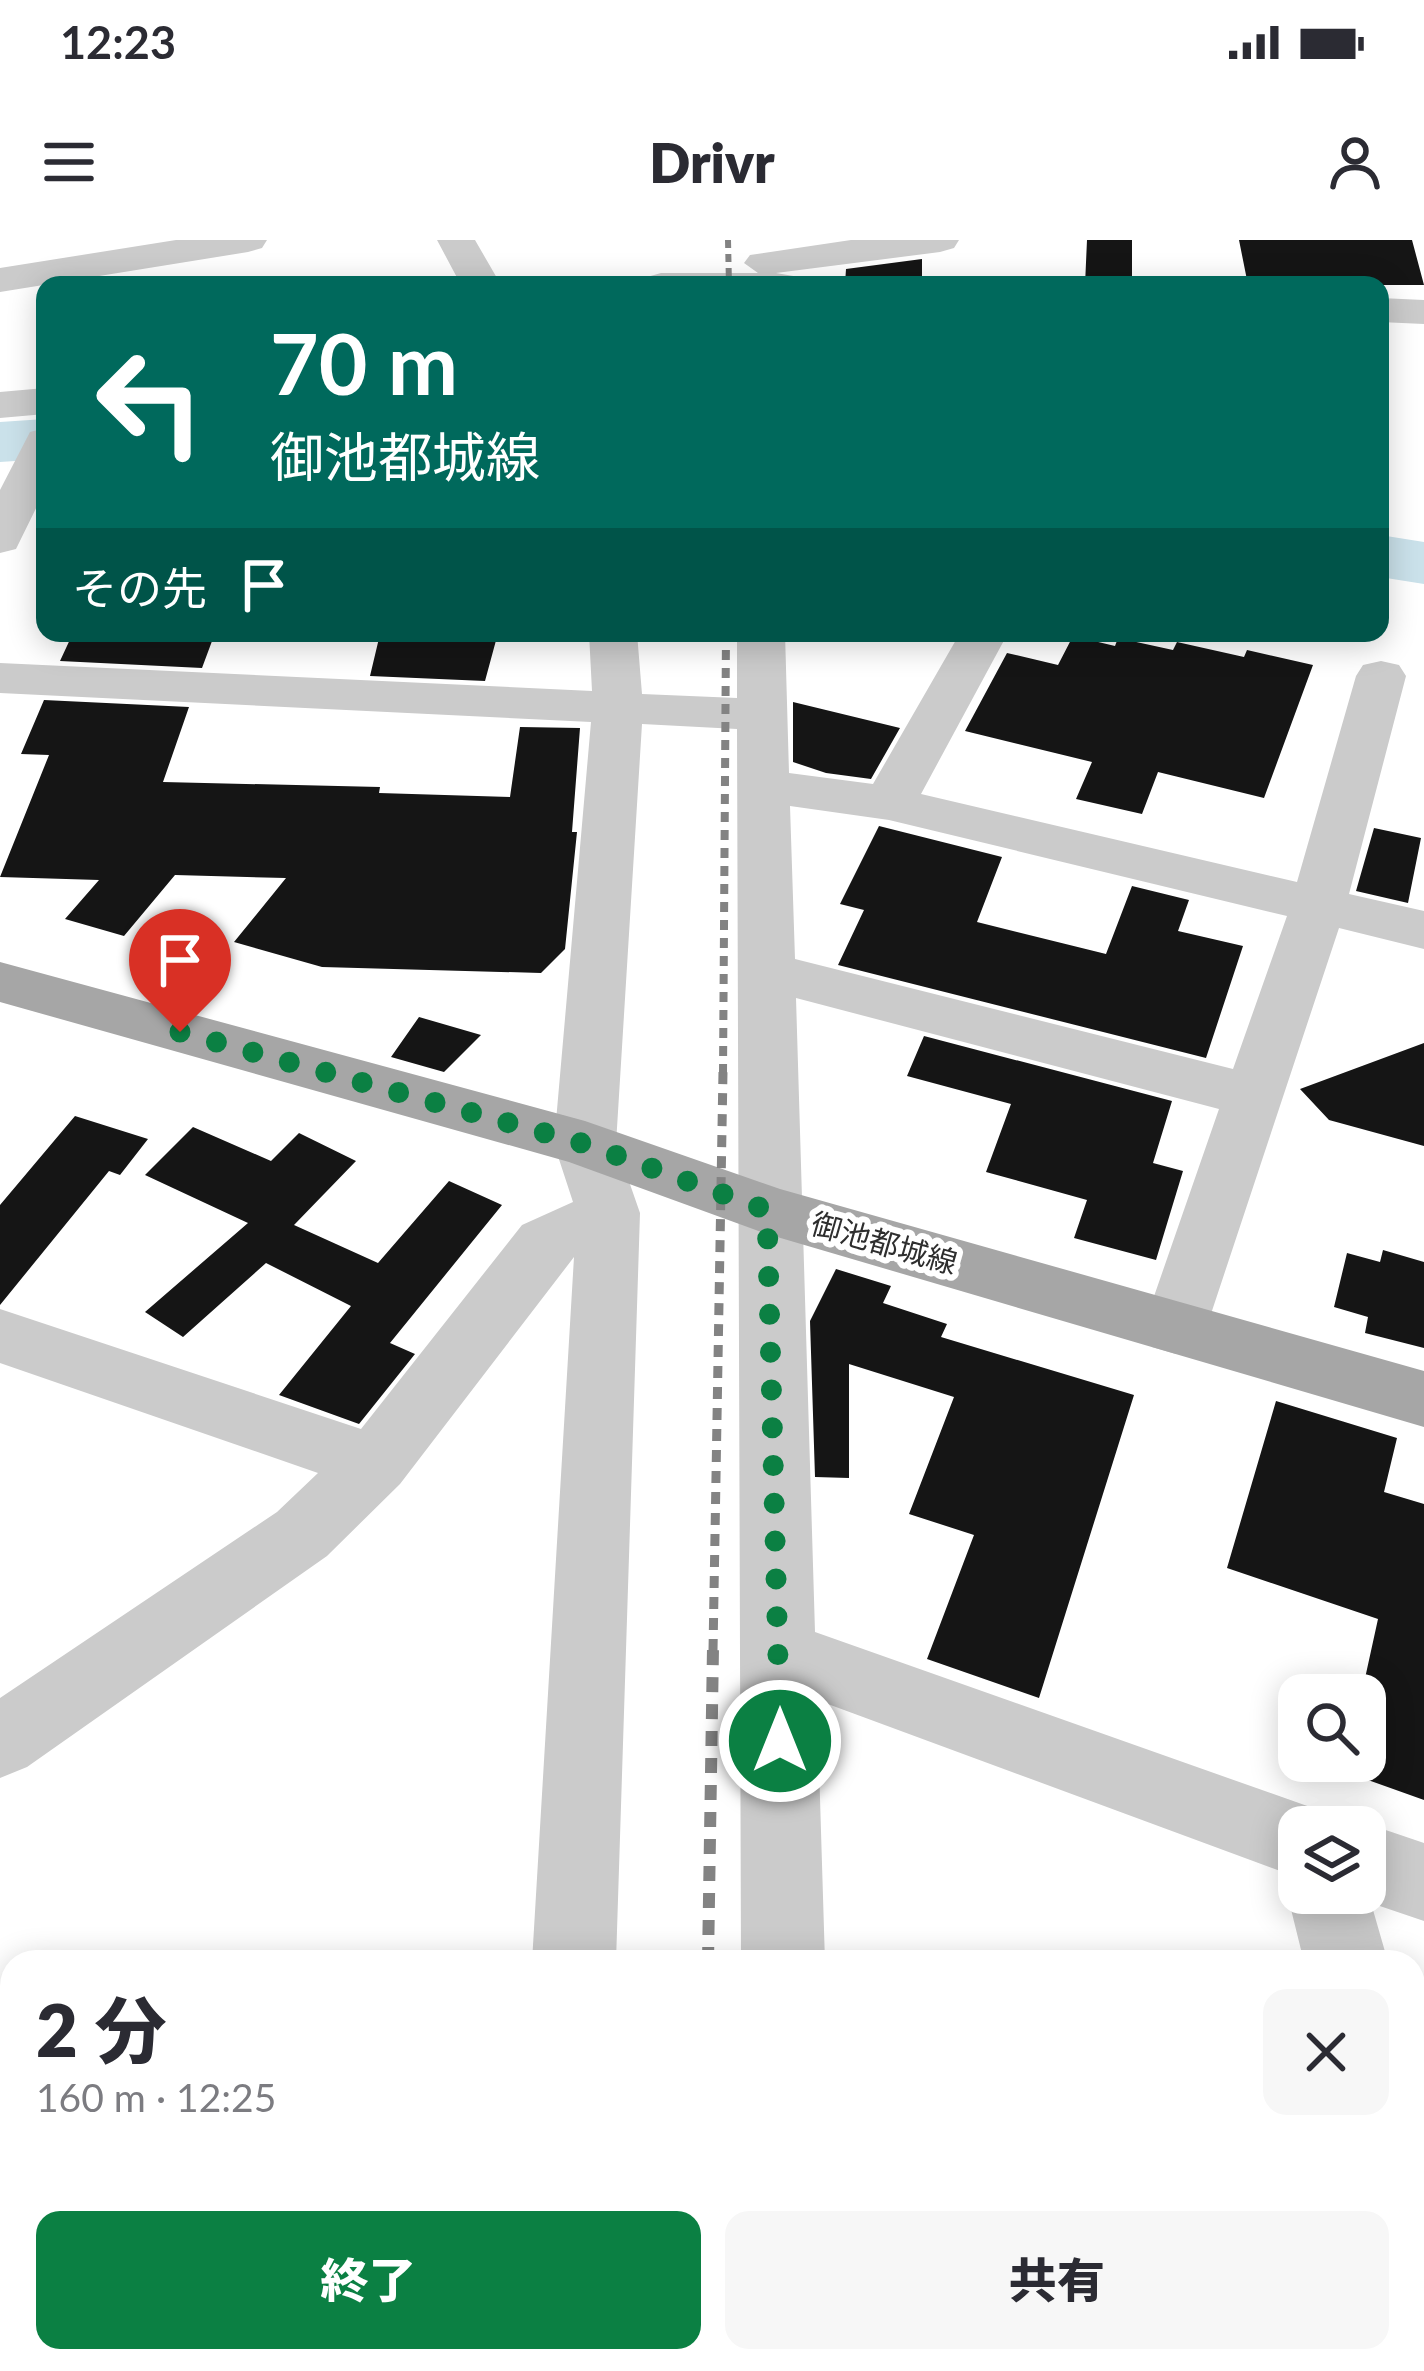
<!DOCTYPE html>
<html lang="ja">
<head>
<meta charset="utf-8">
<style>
	body { margin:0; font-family:Lato,"Noto Sans JP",sans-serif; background:#f7f7f7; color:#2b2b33; height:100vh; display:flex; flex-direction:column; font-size:45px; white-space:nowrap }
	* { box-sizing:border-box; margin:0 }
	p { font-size:39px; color:#7c7c81 }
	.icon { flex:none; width:66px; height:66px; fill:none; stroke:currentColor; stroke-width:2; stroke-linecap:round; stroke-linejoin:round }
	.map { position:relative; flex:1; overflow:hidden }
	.details { position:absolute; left:0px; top:1710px; width:1425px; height:423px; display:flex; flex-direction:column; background:#fff; border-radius:36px 36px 0 0; box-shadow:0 6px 30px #0003 }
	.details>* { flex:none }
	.hud { position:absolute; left:36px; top:36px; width:1353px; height:366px; border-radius:24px; box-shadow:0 6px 30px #0003; background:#00695c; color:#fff; overflow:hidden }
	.tools { position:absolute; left:1278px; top:1434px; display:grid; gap:24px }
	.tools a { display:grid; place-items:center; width:108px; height:108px; border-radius:24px; background:#fff; box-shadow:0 6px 30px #0003; font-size:60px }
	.pin { position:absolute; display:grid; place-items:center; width:102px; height:102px; color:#fff; margin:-123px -51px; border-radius:50% 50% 50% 0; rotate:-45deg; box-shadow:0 0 12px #0007 }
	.pin .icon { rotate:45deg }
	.me { position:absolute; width:132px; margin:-66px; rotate:0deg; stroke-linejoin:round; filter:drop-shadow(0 0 9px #0008) }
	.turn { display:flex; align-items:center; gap:42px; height:252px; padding:0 36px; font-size:54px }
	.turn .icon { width:156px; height:156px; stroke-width:2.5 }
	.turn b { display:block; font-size:84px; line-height:102px }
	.then { display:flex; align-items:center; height:114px; padding:0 36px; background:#0003; gap:24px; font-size:45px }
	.round { display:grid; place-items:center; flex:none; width:126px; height:126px; border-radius:24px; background:#f7f7f7 }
	.summary { display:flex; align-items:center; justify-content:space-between; height:204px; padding:0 36px }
	h1 { font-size:72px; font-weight:800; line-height:90px }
	.cta { display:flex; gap:24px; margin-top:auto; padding:24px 36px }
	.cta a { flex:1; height:138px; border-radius:24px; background:#0b8043; color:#fff; font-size:48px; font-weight:800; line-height:138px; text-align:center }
	.cta a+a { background:#f7f7f7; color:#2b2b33 }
	.status { display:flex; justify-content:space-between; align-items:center; height:84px; padding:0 60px; background:#fff; direction:ltr }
	.status svg { height:33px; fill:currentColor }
	header { display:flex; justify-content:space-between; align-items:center; height:156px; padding:0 36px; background:#fff; font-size:54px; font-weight:800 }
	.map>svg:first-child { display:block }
</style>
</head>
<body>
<div class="status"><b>12:23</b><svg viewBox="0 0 49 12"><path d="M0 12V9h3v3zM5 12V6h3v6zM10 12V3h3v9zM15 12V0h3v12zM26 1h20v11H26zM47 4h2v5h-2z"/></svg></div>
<header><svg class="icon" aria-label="menu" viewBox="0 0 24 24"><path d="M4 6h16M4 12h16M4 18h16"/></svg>Drivr<svg class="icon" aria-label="person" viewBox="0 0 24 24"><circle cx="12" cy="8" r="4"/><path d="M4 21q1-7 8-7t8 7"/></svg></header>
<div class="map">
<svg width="1424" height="2131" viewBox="0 0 1424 2131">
	<rect width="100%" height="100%" fill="#fff"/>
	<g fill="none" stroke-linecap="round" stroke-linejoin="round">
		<path fill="#cae1ea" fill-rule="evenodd" d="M45,179V219L0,222V182Z
			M1380,295L1424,302V344L1380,337Z"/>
	</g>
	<path fill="#151515" d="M1087,0H1132V45H1085Z
		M1239,0H1412L1424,45H1248Z
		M922,19V45L845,44L846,29Z
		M73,393H215L202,428L60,421Z
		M452,393H498L485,441L370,436L380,394L450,398Z
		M1073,396L1115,406L1118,398L1173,410L1177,402L1244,417L1247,410L1313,425L1264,558L1158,532L1142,574L1076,559L1092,522L965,491L1007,413L1058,425Z
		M44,460L189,467L163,542L380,547L379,553L510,557L520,487L580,488L572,592H577L565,709L541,733L322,727L234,702L286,638L175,635L124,696L65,679L99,640L0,637L49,515L21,514Z
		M793,462L900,488L871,539L826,533L793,522Z
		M879,586L1002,617L977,682L1106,714L1132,646L1189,660L1178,691L1243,706L1206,818L838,725L864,670L840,664Z
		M1374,588L1421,598L1408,663L1356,651Z
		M419,777L481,795L444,832L391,817Z
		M924,796L1172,861L1153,923L1183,931L1156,1020L1074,998L1087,960L986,932L1011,864L907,836Z
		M1424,803V906L1329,880L1300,849Z
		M75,876L148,899L120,935L109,931L0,1065V965Z
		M193,887L271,921L299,893L356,921L294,985L378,1023L449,941L502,965L390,1103L415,1114L359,1184L279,1155L351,1066L266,1023L183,1097L145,1072L248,983L145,935Z
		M1383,1010L1424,1022V1108L1365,1093L1368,1077L1334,1067L1347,1013L1380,1022Z
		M836,1029L891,1046L883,1063L947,1084L941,1097L1134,1155L1039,1458L927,1419L974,1295L909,1274L954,1157L849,1124V1238L815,1237L810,1081Z
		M1276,1161L1397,1198L1384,1252L1424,1264V1560L1368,1540L1385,1459L1362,1452L1378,1379L1227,1328Z"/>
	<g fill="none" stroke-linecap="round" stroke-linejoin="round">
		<path fill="#cbcbcb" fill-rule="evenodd" d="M176,0H267L262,8L248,12L0,52V28Z
			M437,0H475L501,45H461Z
			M851,0H959L954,8L940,12L776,33L799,37L805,45H641L647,37L661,33H758L744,23L750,15Z
			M1380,58L1424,60V84L1380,82Z
			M45,148V174L0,178V152Z
			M45,188V250L16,309L0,313V250L30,192Z
			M589,393H637L642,454L737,458V393H785L789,533L873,544L960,393H1008L921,554L1297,642L1356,436L1363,425L1381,421L1399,425L1406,436L1349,654L1424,671V709L1339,688L1200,1107L1176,1114L1152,1107L1143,1088L1219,869L796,758L815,1392L1327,1573L1333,1587H1299V1653H1365V1587H1356L1365,1583L1424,1603V1681L1371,1663L1388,1722H1304L1287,1653L1294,1636L817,1460L825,1722H741L737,489L642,484L616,904L640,973L616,1722H532L574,1017L400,1244L327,1316L27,1527L0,1538V1458L277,1272L318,1233L0,1123V1069L361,1189L522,985L573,962L554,904L591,482L0,453V423L592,451ZM790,566L889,580L1287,676L1233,829L795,719Z
			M1413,1931L1424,1936V2062L1413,2058Z
			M509,2121H603L602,2131H508Z
			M740,2121H834V2131H740Z"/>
		<path fill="#a6a6a6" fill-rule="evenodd" d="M0,722L585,881L780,949L1424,1131V1187L767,994L569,922L0,762Z"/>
		<path stroke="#838383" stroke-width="6" stroke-dasharray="8 6" stroke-linecap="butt" d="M728,0L729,45"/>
		<path stroke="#838383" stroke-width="8" stroke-dasharray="10 8" stroke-linecap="butt" d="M723,834L726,393"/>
		<path stroke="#838383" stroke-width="9" stroke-dasharray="12 9" stroke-linecap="butt" d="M713,1411L723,831"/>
		<path stroke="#838383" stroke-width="12" stroke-dasharray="15 12" stroke-linecap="butt" d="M708,1722L713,1408
			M701,2121V2131"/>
	</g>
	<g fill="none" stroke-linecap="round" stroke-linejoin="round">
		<path stroke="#0b8043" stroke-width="21" stroke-dasharray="0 37.8" d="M180,792L585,904L767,970L780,1501"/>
	</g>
	<g text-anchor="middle" stroke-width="12" stroke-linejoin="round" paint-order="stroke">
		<g font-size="30" fill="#2e2e2e" stroke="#fff">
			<text transform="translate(884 1004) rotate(16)" y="10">御池都城線</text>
		</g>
	</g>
</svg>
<div class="tools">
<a><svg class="icon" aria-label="search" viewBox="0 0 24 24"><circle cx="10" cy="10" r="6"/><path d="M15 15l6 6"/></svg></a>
<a><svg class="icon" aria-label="layers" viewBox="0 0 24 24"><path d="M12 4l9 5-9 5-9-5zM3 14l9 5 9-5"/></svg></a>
</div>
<div class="pin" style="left:180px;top:792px;background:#d93025"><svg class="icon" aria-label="arrive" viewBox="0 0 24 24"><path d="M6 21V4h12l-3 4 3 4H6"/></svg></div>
<svg class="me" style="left:780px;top:1501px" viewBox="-20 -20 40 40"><circle r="17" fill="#0b8043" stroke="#fff" stroke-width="3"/><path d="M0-11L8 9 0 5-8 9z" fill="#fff"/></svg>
<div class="hud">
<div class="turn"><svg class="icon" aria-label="left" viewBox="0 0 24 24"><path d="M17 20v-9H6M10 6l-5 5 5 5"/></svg><div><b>70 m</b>御池都城線</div></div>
<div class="then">その先<svg class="icon" aria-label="arrive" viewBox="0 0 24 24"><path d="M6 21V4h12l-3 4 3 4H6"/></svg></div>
</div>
<section class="details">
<div class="summary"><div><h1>2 分</h1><p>160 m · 12:25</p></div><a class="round"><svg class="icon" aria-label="close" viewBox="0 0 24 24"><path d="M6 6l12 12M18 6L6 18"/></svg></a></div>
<div class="cta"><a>終了</a><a>共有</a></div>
</section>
</div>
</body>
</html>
